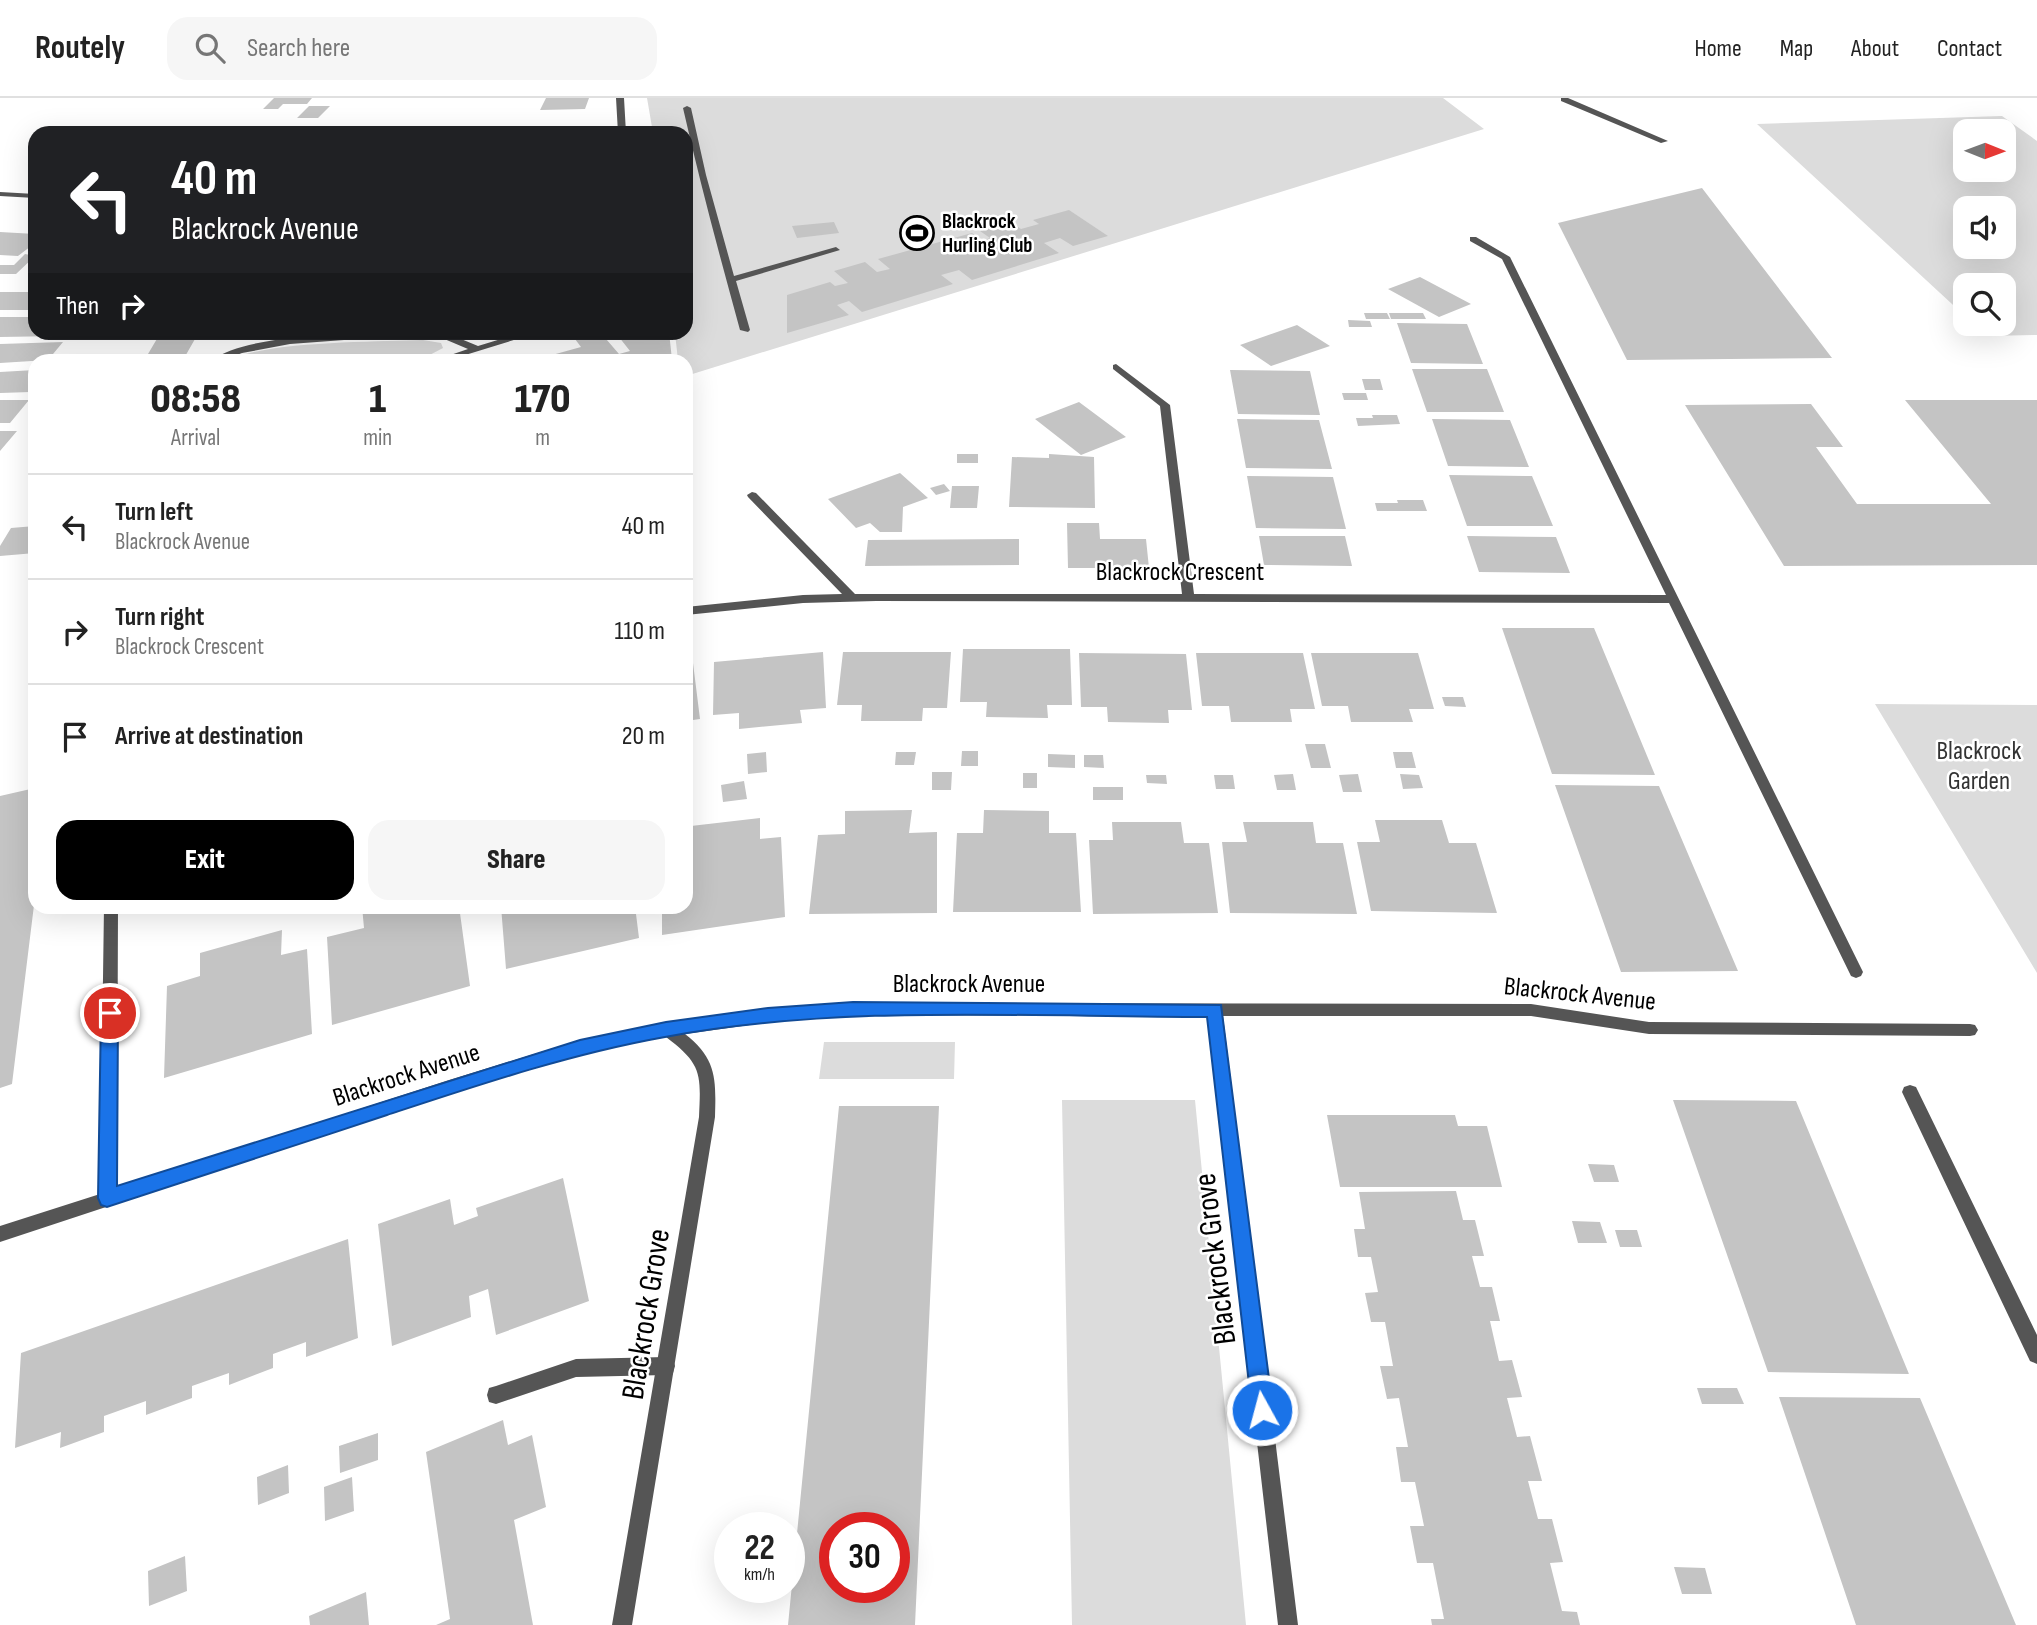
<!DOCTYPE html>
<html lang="en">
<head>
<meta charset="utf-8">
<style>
	body { margin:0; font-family:"Sofia Sans Condensed",sans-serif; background:#f6f6f6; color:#222; height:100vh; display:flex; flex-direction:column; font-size:26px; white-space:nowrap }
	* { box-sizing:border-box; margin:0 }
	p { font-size:23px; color:#767676 }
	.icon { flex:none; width:38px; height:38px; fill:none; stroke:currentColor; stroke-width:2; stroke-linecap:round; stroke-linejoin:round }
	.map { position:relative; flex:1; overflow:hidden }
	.drawer { position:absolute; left:28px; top:256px; width:665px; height:560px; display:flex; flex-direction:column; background:#fff; border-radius:21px; box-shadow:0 7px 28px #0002 }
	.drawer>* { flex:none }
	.guide { position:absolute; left:28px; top:28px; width:665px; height:214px; border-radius:21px; box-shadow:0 7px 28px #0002; background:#202124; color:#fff; overflow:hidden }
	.needle { width:46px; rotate:91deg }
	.buttons { position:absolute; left:1953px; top:21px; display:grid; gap:14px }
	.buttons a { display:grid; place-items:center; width:63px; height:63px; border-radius:14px; background:#fff; box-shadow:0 7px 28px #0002; font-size:35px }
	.speed { position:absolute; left:714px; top:1414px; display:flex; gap:14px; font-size:35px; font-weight:700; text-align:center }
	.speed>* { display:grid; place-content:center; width:91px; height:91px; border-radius:50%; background:#fff; box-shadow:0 7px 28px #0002; line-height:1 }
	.speed small { font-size:18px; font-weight:400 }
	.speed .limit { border:10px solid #d22; background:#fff; color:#111 }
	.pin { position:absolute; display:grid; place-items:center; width:60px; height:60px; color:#fff; margin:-30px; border:4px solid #fff; border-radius:50%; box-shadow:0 2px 7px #0007 }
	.me { position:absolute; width:77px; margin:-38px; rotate:353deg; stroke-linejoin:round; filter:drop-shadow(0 0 5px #0008) }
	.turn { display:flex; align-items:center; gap:24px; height:147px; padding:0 28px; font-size:32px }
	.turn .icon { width:91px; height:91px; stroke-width:2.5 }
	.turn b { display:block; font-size:49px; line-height:60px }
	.then { display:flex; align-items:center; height:66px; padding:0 28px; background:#0003; gap:14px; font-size:26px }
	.eta { display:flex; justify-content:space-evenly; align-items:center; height:119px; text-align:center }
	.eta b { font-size:42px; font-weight:800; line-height:49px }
	.button { display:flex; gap:14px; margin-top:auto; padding:14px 28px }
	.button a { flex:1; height:80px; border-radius:21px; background:#000; color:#fff; font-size:28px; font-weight:800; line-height:80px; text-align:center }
	.button a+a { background:#f6f6f6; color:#222 }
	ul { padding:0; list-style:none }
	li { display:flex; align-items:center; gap:21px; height:105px; padding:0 28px; border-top:2px solid #e0e0e0 }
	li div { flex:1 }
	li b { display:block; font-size:26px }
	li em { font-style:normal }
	header { display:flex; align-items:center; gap:42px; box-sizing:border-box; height:98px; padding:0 35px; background:#fff; border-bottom:2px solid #e0e0e0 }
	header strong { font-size:33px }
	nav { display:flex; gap:38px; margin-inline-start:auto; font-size:24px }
	.search { width:490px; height:63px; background:#f6f6f6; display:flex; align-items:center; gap:18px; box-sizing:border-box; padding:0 24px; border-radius:21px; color:#767676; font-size:26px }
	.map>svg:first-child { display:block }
</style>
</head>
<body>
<header>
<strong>Routely</strong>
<div class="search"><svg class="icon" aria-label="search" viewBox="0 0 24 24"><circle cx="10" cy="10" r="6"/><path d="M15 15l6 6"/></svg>Search here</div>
<nav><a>Home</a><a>Map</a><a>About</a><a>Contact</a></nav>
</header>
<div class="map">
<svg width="2037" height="1527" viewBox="0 0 2037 1527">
	<rect width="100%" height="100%" fill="#fff"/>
	<path fill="#dcdcdc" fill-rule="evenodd" d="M647,0H1443L1484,31L686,278V262H678L675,235L686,234V35H653Z
		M2002,18L2037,43V237L1987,238L1974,226H2004V187H1965V218L1757,26ZM2004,33V72H1965V33ZM2004,110V149H1965V110Z
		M423,242L441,245L443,250L420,262H230C267,243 377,244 423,242Z
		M1875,606L2037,607V875Z
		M824,944H955L954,981H819Z
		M1062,1002H1195L1246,1527H1072Z"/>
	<path fill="#c4c4c4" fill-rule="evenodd" d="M274,0H312L307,6H283L278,11H263Z
		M546,0H589L585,11L540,12Z
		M309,8H330L318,20H297Z
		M1702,90L1832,260L1627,262L1558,125Z
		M1069,112L1108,138L1073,148L1060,140L1044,145L1059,155L972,182L959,172L941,177L953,186L862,214L849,203L837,207L849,217L787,235V197L830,184L835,188L848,185L834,173L865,164L877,174L890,171L878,161L972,135L982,143L990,140L980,133L1011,124L1021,131L1039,126L1033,122Z
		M834,124L839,135L797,140L792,128Z
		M0,134L35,136V145L18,158L0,157Z
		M25,156L35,158L16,176H0V167H14Z
		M1420,179L1471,206L1439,219L1388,191Z
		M0,194H35V212H0Z
		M1364,215H1387L1390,221H1366Z
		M1389,215H1423L1426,221H1391Z
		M0,219H35V234H63L60,238L0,239Z
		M1348,222L1370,223L1372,229H1349Z
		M1397,225L1467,226L1483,266L1411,265Z
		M1297,227L1330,248L1271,268L1240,247Z
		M161,234H199L183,262H134L137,257L148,256Z
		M600,234L619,256L630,253L615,234H669L672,262H534L581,249L575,241Z
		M63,244L48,262L0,265V246Z
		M1412,271H1487L1504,314H1427Z
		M35,272V287L30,294L0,295V274Z
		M1230,272L1310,273L1320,317L1238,316Z
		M1362,281H1380L1383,292H1365Z
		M1342,295H1366L1368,302H1344Z
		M0,302H29L10,325H0Z
		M1905,302H2037V467L1784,468L1685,307L1811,306L1843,349H1816L1857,406H1991Z
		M1079,304L1126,339L1081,357L1035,321Z
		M1372,317H1397L1400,326L1358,328L1356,320H1373Z
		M1237,321L1319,322L1332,371L1246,370Z
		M1432,321L1510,322L1529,369L1448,368Z
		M0,333H17L0,353Z
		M957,356H978V365H957Z
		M1049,356L1094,359L1095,410L1009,409L1012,359L1049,360Z
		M900,375L928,400L903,409L902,434H880L870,425L856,430L828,401Z
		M1449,377L1532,378L1553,428H1467Z
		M1247,378L1333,379L1346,431L1256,430Z
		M944,386L950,393L936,397L930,390Z
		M952,388H979L977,410H950Z
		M1397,402H1423L1427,413H1377L1375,405H1398Z
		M1067,425H1099L1100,441H1146L1149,470H1068Z
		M35,428V455L0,458V448L11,430Z
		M1259,438H1345L1352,468L1264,467Z
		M1467,438L1556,439L1570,475L1479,474Z
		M1019,441V467L865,468L868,442Z
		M1502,530H1594L1655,677L1552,676Z
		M963,551H1070L1072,607H1047L1048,620L986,619L987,604H960Z
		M823,554L826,610L800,612L802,625L739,631V615L713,617L714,564Z
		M843,554H951L947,610H923L922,623H861L862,607H837Z
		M1079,555L1186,556L1192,612H1168L1169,625L1108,624L1107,609H1081Z
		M1196,555H1303L1315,611H1290L1292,624H1231L1229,608H1202Z
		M1311,555H1418L1434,611H1409L1413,624H1351L1348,608H1322Z
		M693,565L700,621L686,623V566Z
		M1442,599H1463L1466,609L1445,608Z
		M1305,646H1325L1331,670H1311Z
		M962,653H978V668H961Z
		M766,654L767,674L748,676L747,656Z
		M896,654H916L914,667H895Z
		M1393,654H1412L1416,670H1396Z
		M1048,656L1075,657V670L1048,669Z
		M1084,657H1103L1104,670L1084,669Z
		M932,674H952L951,692H932Z
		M1023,675H1037V690H1023Z
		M1293,676L1296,692H1277L1274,677Z
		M1358,676L1362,694H1343L1339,677Z
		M1400,676L1419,677L1423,690L1403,691Z
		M1146,677H1166L1167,686L1147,685Z
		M1214,677H1233L1235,691H1216Z
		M744,683L747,701L723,704L721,687Z
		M1555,687L1659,688L1738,873L1621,874Z
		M1093,689H1123V702H1093Z
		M35,690V799L12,986L0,990V698Z
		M912,712L909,735L937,734V815L809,816L818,737L845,736V713Z
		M984,712L1049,713V735H1076L1081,814H953L957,735H983Z
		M760,720V741L781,739L785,819L662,837V808H686V750H690L691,728Z
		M1375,722H1442L1449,745H1476L1497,815L1371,813L1357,744H1380Z
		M1112,724H1181L1184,745H1209L1218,815L1093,816L1089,742H1113Z
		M1243,724H1313L1316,745H1343L1357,816L1230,815L1222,744H1247Z
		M362,808H459L470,888L332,927L327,839L364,830Z
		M501,808H635L639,840L506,871Z
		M282,832L281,857L307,851L312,936L164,980L167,888L200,878V855Z
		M1673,1002L1796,1003L1909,1276L1768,1274Z
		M839,1008H939L915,1527H788ZM835,1430H894V1489H835Z
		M1327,1017H1455L1458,1028H1487L1502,1089H1340Z
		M1588,1066L1614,1067L1619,1084H1594Z
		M563,1080L589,1203L496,1237L488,1191L469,1198L471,1219L392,1248L378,1126L450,1101L454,1127L478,1118L476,1110Z
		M1456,1093L1463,1122H1475L1484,1158H1472L1480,1189H1492L1500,1223H1490L1499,1263L1512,1262L1522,1299L1507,1300L1517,1339L1530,1338L1542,1383H1528L1538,1421H1552L1563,1464L1550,1465L1562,1513L1577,1514L1580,1527H1432L1431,1521H1444L1433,1465H1417L1410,1428H1424L1415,1384H1401L1396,1349H1408L1399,1300L1387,1301L1380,1268H1393L1385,1224H1371L1365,1195L1378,1194L1371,1159H1358L1354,1131H1365L1359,1094Z
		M1572,1123L1600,1124L1607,1145H1578Z
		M1615,1132H1637L1642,1149H1620Z
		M348,1141L358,1240L306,1259V1244L273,1256V1270L229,1287V1275L192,1288V1300L146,1317V1303L104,1318V1334L60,1350L61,1334L15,1350L21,1255Z
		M1697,1290H1737L1744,1306H1702Z
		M1779,1299L1920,1300L2016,1527H1856Z
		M503,1322L508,1347L532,1337L546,1409L514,1422L533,1527H436L450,1521L426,1354Z
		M378,1335V1362L340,1375L339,1348Z
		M288,1367L289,1395L258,1407L257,1379Z
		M352,1379L354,1413L325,1423L324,1389Z
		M185,1458L187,1493L149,1508L148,1473Z
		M1674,1469L1705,1470L1712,1496H1682Z
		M366,1494L369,1527H310L309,1518Z"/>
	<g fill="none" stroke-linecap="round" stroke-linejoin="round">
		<path fill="#555" fill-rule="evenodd" d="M1561,0H1568L1668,43L1661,45L1561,3Z
			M666,1259L673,1261L675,1268L673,1275L666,1277L576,1279L496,1306L489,1304L487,1297L489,1290L496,1288L576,1261Z"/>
		<path fill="#555" fill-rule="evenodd" d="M616,0H624L626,35H618Z
			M687,8L691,10L706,77L734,178L836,149L840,152L736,183L750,232L748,234L740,232C720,159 700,85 683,10Z
			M0,94L35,96V100L0,98Z
			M1470,139H1476L1510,159L1863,874L1861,878L1856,880L1851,878L1669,505L876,503L803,505L686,517V509L803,497L842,496L748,399L747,397L752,394L756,395L855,496H1182L1160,308L1113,271V267L1116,266L1170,307L1194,496L1666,497L1502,161L1470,143Z
			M444,234L478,248L524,234H540L449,262H436L468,251L442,240L344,242L290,246L242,255L224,262H212C253,232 391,234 444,234Z
			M104,808H118L117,1090L449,982L580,942L707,919L808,907L853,905L1531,906L1649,924L1970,926L1975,927L1978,932L1975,937L1970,938L1649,936L1531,918H1223L1298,1527H1278L1208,918L853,917L808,919L685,936C717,961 716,981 715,1019L632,1527H612L699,1019C701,976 702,966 666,939L580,956L449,996L0,1144V1128L100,1096Z
			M1910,987L1916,989L2037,1237V1266L2030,1263L1902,994L1904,989Z"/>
	</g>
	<path fill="#1a73e8" stroke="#114b97" stroke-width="2" d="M853,904L1221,907L1273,1312L1270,1320L1262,1323L1255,1320L1252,1312L1207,919C1028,919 841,906 665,939C570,956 478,987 387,1017C294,1048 201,1078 107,1109L101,1107L98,1100L101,915L110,907L118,915L117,1088L580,942L666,924L768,910Z"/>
	<defs>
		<g id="stadium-ring" transform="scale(1.75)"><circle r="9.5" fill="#fff" stroke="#000" stroke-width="1.5"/><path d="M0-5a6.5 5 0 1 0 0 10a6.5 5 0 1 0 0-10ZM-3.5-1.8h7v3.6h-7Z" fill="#000"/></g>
	</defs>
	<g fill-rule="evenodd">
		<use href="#stadium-ring" x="917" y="135"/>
	</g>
	<g text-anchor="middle" stroke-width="5" stroke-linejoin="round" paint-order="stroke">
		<g font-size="21" font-weight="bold" fill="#000" stroke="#fff" text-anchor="start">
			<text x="942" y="130">Blackrock<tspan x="942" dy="24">Hurling Club</tspan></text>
		</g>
		<g font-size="26" fill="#000" stroke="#fff">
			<text x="1180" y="482">Blackrock Crescent</text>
			<text x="969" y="894">Blackrock Avenue</text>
			<text transform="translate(1580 895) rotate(6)" y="9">Blackrock Avenue</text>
			<text transform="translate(406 976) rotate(-18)" y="9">Blackrock Avenue</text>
		</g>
		<g font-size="26" fill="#333" stroke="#fff">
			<text x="1979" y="661">Blackrock<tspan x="1979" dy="30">Garden</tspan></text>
		</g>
		<g font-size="32" fill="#000" stroke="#fff">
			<text transform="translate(1214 1161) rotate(-97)" y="11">Blackrock Grove</text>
			<text transform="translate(645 1216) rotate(-81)" y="11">Blackrock Grove</text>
		</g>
	</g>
</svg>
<div class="buttons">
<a><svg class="needle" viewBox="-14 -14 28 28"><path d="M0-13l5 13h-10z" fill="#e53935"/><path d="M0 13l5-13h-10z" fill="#767676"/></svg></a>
<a><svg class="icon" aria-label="sound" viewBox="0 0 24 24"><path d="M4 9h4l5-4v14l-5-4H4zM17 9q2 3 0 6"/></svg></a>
<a><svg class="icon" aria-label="search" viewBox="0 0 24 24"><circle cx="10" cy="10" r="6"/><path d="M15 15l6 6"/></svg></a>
</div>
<div class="speed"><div>22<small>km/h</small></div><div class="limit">30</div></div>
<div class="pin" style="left:110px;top:915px;background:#d93025"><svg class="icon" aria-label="arrive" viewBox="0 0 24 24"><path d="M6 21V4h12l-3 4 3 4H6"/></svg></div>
<svg class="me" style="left:1262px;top:1312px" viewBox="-20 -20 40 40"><circle r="17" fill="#1a73e8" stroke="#fff" stroke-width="3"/><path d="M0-11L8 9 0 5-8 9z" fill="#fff"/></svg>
<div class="guide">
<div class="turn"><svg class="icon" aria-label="left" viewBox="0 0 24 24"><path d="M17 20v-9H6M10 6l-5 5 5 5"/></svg><div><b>40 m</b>Blackrock Avenue</div></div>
<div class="then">Then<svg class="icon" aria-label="right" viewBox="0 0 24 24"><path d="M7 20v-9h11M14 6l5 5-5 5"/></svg></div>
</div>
<section class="drawer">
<div class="eta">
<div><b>08:58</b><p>Arrival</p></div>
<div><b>1</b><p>min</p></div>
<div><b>170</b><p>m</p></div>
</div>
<ul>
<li><svg class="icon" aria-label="left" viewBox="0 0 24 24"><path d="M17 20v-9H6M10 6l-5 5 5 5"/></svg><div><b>Turn left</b><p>Blackrock Avenue</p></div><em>40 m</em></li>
<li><svg class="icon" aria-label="right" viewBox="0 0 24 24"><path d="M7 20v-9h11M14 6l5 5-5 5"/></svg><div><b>Turn right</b><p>Blackrock Crescent</p></div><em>110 m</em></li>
<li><svg class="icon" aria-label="arrive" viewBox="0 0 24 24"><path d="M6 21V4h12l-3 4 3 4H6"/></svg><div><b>Arrive at destination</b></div><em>20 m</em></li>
</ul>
<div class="button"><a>Exit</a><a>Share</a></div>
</section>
</div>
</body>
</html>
